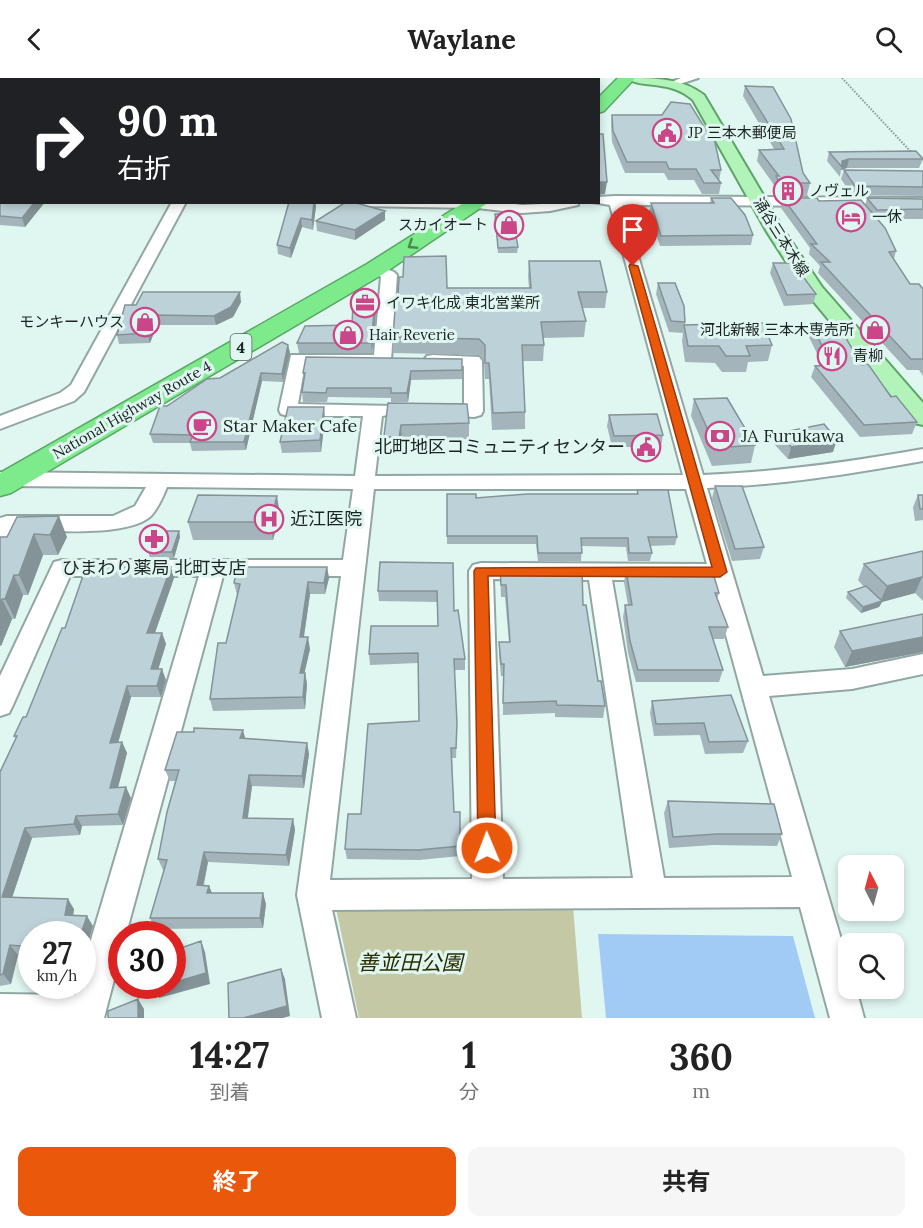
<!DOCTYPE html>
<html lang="ja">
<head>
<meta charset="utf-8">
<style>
	body { margin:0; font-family:Lora,"Noto Sans JP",serif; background:#f6f6f6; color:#222; height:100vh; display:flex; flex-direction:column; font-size:22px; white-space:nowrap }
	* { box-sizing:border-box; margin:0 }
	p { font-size:20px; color:#767676 }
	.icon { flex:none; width:33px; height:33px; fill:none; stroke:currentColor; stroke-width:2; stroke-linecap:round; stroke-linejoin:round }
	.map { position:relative; height:940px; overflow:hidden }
	.sheet { display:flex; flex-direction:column; background:#fff; flex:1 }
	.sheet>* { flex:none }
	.banner { position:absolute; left:0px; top:0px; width:600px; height:126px; box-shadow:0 3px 9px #0003; background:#202124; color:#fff; overflow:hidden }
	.needle { width:39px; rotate:354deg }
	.fabs { position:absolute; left:838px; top:777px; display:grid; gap:12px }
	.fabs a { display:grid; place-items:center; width:66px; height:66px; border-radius:12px; background:#fff; box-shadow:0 3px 9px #0003; font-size:30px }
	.speed { position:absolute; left:18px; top:843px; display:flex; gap:12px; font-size:30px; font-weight:700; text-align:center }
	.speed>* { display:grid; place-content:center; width:78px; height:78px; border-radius:50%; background:#fff; box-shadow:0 3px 9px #0003; line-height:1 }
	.speed small { font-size:15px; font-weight:400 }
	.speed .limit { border:9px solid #d22; background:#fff; color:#111 }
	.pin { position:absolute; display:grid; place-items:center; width:51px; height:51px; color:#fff; margin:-62px -26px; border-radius:50% 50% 50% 0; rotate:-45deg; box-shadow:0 0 6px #0007 }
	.pin .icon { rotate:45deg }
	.me { position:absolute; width:66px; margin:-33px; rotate:359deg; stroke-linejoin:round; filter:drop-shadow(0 0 4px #0008) }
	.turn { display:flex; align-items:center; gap:21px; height:126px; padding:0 18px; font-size:27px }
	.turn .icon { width:78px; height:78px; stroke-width:2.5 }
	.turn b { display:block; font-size:42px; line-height:51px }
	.eta { display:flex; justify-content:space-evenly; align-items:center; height:102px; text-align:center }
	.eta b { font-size:36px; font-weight:700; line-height:42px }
	.primary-button { display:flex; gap:12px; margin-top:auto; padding:12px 18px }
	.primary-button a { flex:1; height:69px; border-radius:12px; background:#ea580c; color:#fff; font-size:24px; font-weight:700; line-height:69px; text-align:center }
	.primary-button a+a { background:#f6f6f6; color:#222 }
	header { display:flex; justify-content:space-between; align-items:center; height:78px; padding:0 18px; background:#fff; font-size:27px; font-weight:700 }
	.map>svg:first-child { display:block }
</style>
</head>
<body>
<header><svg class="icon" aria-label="back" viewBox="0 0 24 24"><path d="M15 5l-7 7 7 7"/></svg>Waylane<svg class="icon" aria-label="search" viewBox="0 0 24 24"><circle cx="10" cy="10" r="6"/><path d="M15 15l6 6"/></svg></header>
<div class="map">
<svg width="923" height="940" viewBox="0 0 923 940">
	<rect width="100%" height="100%" fill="#e0f6f1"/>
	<path fill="#c4c8a5" d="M573,828L582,940H359L336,830Z"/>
	<path fill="#a1caf5" d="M598,856L793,858L815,940H606Z"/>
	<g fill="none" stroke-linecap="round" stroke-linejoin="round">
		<g stroke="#92a7a3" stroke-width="4">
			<path id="minor" d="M78,0H88L77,2Z
				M681,0H698L674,8L669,5Z
				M615,118L923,120V128L623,127L703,397C778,394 850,384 923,371V383C851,396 780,407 707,410L763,598L852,591L923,576V596L852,611L769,618L849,888V910H856L864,940H830L800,829L332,832L356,940H322L297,817L341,498H223L126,856H122V871L104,940H0V916L75,917L78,908H82V892L199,498H70L13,627L9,635L0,638V598L54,484L62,482H343L353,411L167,409C163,419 158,430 151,438C127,460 46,452 13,452L8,461L0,463V440L7,438H113L135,428L146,409L0,408V394L355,398L363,338H288L281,336L279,332L291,277H374L381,199L367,191L375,186L394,194L397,197L391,282L388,286L382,287L305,286L298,326L394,328L396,332L394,336L382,338L375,398L683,397L610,127L592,124H598V119ZM374,411H686L707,486L481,485L473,487L469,493L472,801L330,802ZM493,501L589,502L633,800L503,801ZM612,502H711L792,799L664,800Z
				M172,124H186L84,314L74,323L0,351V338L60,315L71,307Z
				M351,124H500L522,127L579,124L578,127L550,133L522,135L477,130L357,128Z
				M433,277L479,279L482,283L483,333L481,337L474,339L431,336L429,332L431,328L464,327V288L427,286L424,282L427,278Z"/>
		</g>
		<g stroke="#5ba566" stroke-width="4">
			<path id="major" d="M627,0C655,0 682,0 704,17L785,154L822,209L923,325V347L914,345L805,213L767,154L693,22C670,1 640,11 627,0Z"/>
		</g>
		<g stroke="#5ba566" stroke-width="3">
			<path id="highway" d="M618,0H635L604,33L598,35V20Z
				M465,124H489L383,196L11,415L0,418V395L367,186Z"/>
		</g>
		<path stroke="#8a9a96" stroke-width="2" stroke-dasharray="1.5 1.5" stroke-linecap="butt" d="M842,0L912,75"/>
		<use href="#minor" fill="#fff" fill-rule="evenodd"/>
		<use href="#major" fill="#b1f3b9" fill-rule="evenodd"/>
		<use href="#highway" fill="#7deb8b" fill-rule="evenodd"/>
	</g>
	<path fill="#a3b5ba" d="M745,8L810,105L807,117H776L773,110L774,107L757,83L759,72L774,71L743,18Z
		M612,37H662L721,92L719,103L721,105L719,116H702L694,102H668L664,95H625L612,64L611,47Z
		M829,74L923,81L919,90H847L841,92L840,99L827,83Z
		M844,92L923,93V118L852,117L841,101Z
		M0,117L2,124H45L25,149L0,147Z
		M711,120L753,157L751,167L660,168L649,134L651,125H710Z
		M783,120L865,127L867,120L923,121V141H877L896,173L894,181L910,206L923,211V298L919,292H907L818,195L820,188L809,176L810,170L781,130Z
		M289,124L316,128L313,152L302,149L291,180L278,176L277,167Z
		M495,136L518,169L517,175H498Z
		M385,142L355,162L317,153L316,143Z
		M529,183L607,214L605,230H582L586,243L584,259L543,260L544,267L543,283H523L525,334V351L492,352L489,301H485L484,283L479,277L393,275V259L398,218L403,199L447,210H529L528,198Z
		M773,185L816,216L813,226L784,228L770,195Z
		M658,205L685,244V247L772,267L768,283L748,284L746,294H722L715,285L685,284L682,263L683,255L669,254L656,216Z
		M241,224L233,239L216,247H157L150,265L119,266L117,257L125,227Z
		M375,225L376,234L372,275H299L297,265L352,247Z
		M812,248L862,287L891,319L917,344L912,356L860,359L811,299L815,288H823L809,259Z
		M288,267L290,275L283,304L262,303L246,372L192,373L190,365H153L150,356L167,328L220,300Z
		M462,281V301L411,302L408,324H391V320L328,319L327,324H303L302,314L304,302L303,295Z
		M694,321L755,367L751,385L712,388L691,338Z
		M388,325L469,345V361L402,363L400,376L385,374L384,358Z
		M609,337L663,357L661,369H612L607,348Z
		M325,340L321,374L282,375L280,364Z
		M779,355L833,374L788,381L775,367Z
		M715,408L764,469L760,481L732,483L712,420Z
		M637,412L677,459L675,467L650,468L652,475L650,483H628L626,469L582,468L581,483H538L536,466H447V416L476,420L637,416Z
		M918,417H923V442L915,443L913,429Z
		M280,436L273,462H193L188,444Z
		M17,439L67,459L58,477H43L28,517H23L15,541H12L1,568H0V459H7Z
		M179,453L180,459L174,480H150L148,474Z
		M923,473V523L915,515L882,524L879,529L861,535L846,520L848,514L864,509L858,502L864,486Z
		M453,485L454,533L465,581V592H454L457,655L456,680H452L454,734H460V778L419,782L347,781L345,771L361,736L419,643L418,585L370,587L369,576L438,548L437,524L379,523L378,513Z
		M327,489L329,500L325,516H310L304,559L310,571L304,595H305L307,606L305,631L213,633L210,621L226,565L237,517L234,505Z
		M500,491L583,527L598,603L605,628L603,640L555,639V635L503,637V598H501L499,576V564H509L505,519H501Z
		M626,492L660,496L719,515L717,521L728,549L724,561H713L723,592L719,604H636L628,575L623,539L625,527H628L624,504Z
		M174,500L155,555H162L166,566L158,591L166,602L161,619H131L118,664H122L127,675L118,709L131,720L123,747L82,748L80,757L32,760L12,819L74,831L73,837L93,848L83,881L82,856H32V878L18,877L11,906L0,908V694L16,661L14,658L26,639L65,550Z
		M923,536V574L845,589L834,569L840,553Z
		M652,623L748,663L743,675L705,676L700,657L654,658L650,635Z
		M245,660L307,665L309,676L304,710L252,708L248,740L293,741L295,752L289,788L208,784L204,807L209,808L212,815L266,826L263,850L155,851L150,840L164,792H163L158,781L175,703H170L165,692Z
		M668,723L782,756L777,768L713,767L669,770L664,735Z"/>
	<path fill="#849397" d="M849,81L847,90L841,92L842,83Z
		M598,104H607L605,116L598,117Z
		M35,124H45L25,149L22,140Z
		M314,124H315L316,128L313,152L312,142Z
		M385,133V142L355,162V152Z
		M301,140L302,149L291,180L290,170Z
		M240,214L241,224L233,239L216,247L214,238Z
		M375,225L376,234L372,275L371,265Z
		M154,237L157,247L150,265L147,255Z
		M288,267L290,275L283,304L282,296Z
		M411,293V302L408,324L407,315Z
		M261,295L262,303L246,372L244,364Z
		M324,329L325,340L321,374L320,362Z
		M401,347L402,363L400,376L399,360Z
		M837,362L833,374L788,381L791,369Z
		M277,418L280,436L273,462L270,444Z
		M59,438L67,459L58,477L50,457Z
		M179,453L180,459L174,480L172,474Z
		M34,456L43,477L28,517L19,497Z
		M171,489L174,500L151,566L147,555Z
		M327,489L329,500L325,516L324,505Z
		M14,497L23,517L15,541L5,521Z
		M922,499L915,515L882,524L879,529L861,535L863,529L880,524L887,508Z
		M308,504L310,516L302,571L300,559Z
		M2,521L12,541L1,568L0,566V526Z
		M162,555L166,566L155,602L151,591Z
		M308,559L310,571L302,606L300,595Z
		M923,559V574L845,589L852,573Z
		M162,591L166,602L161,619L157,608Z
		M305,595L307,606L305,631L303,619Z
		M127,608L131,619L115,676L110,665Z
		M243,652L246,663L240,660Z
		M122,664L127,675L115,721L110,710Z
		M307,665L309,676L304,710L302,698Z
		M249,697L252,708L246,751L243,740Z
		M126,709L131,720L123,747L118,736Z
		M76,738L82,748L80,757L74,746Z
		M293,741L295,752L289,788L286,777Z
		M25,750L32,760L9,829L2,819Z
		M204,774L208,784L201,817L197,807Z
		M209,808L213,818L207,815Z
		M263,815L266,826L263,850L260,840Z
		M68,821L74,831L72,847L65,837Z
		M87,838L93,848L83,881L82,856H81Z
		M201,863L205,874L210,906L159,920L153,910L162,908H172V905Z
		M10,867L18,877L11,906L3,896Z
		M281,891L285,901L290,938L283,940H243Z
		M138,921L144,931V940H138Z"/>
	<path fill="#bdd2d8" stroke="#849397" stroke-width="1.5" d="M258,0H328L327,2H257Z
		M745,8L773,9L791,41L803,95L810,105H779L776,98H779L759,72L784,71Z
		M671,24L690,26L711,60H714L721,92H711L721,105H704L696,91H669L666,84H627L613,53L612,37H662Z
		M598,56H603L607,104H598Z
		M916,73L923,81H849L842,83V89L829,74Z
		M2,80V112L0,109V82Z
		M844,92L923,93V109L855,108Z
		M0,117H2V124H35L22,140L0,138Z
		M711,120H731L745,137L753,157L661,158L651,125H714Z
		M783,120H817L819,123L861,122L885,150L896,173L889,174L910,206H919L923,211V281H911L821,184H830L811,166H817Z
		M867,120L923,121V131L877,132Z
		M289,124H314L312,142L301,140L290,170L277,167Z
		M346,124H353L385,133L355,152L316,143Z
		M495,136H512L518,169L498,170Z
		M446,178L447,210H531L529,183H600L607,214H578L586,243L541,244L544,267H522L525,334L493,335L489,285H485V267L479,261L393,259L396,218H398L399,199H403L404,179Z
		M773,185H793L816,216L787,217Z
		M658,205H675L684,228L685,244L671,243Z
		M143,214H240L231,229L214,238L154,237L147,255L117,257L125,227H136Z
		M375,225L371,265H297L305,248L352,247L353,226Z
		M763,245L772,267L746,268L750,278H726L719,268H688L684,247Z
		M838,247L862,287L868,286L891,319L896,318L917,344L864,347L815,288L832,287L812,248Z
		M282,264L288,267L282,296L261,295L244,364H190L193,357L150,356L160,328H167L207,301L220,300Z
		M306,279L462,281V292L411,293L407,315H391V310H327L326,315L302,314L305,295H303Z
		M727,320L755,367L716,370L694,321Z
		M388,325L467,326L469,345L401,347L399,360L384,358Z
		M288,329H324L320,362L280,364Z
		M657,336L663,357L614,358L609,337Z
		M824,346L837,362L791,369L779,355Z
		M715,408H742L764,469L735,471Z
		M637,412H668L677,459H648L652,475H629L628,460H581L582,475H538L537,458H447V416H476V420L527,416H638Z
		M198,417L277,418L270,444H188Z
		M918,417H923V431H920Z
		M59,438L50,457L34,456L19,497H14L5,521H2L0,526V459H7L17,439Z
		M156,453H179L172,474H148Z
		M923,473V499H922L887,508L864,486Z
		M380,484L453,485L454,533L458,532L465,581H454L457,645L456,670H451L454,734H460V768L418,772L345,771L348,736H361L368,646L419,643L418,575L369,576L371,548H438L437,513H378Z
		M86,489H171L147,555H162L151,591H162L157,608H127L110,665L122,664L110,710L126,709L118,736L76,738L74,746L25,750L2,819L68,821L65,837L87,838L81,856H32V869L10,867L3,896L0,897V694L17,658H14L23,639H26L62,550H65Z
		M237,489H327L324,505L308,504L300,559H308L300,595H305L303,619L210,621L218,565H226L240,506L234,505Z
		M500,491L582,492L583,527H586L598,603H601L605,628L557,627L556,623L503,625L504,586H501L499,564H510L506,507H501Z
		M626,492H659L660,496L713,495L719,515H715L728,549H709L723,592H638L630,563L625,527H632Z
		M866,508L882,523L863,529L848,514Z
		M923,536V559L852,573L840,553Z
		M731,617L748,663L709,664L704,645L656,646L652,623Z
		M194,650L243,652L240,660L307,665L302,698L249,697L243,740L293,741L286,777L204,774L197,807L209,808L207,815H263L260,840H150L167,782L158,781L167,734L179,692H165L177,654H194Z
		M668,723L774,726L782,756H717L673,759Z
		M201,863L206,895L172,905V873Z
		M281,891L287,928L243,940H229L228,905Z
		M138,921V940H108V933Z"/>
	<defs><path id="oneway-chevron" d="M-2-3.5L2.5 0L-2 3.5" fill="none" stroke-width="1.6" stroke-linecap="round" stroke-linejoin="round" transform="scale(1.5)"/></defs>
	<use stroke="#4c8856" href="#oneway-chevron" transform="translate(412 167) rotate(147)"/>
	<path fill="#ea580c" stroke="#983908" stroke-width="1.5" d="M630,186L638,188L727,494L720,499L488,498L496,770L493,776L487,778L480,776L478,770L474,493L476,490L712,489L629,188Z"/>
	<defs>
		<g id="civic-ring" transform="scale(1.5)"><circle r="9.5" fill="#e0f6f1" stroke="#cb4689" stroke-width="1.5"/><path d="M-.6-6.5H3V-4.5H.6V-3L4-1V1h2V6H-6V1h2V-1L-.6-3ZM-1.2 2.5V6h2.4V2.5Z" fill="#cb4689"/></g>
		<g id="building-ring" transform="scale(1.5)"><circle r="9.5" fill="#e0f6f1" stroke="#cb4689" stroke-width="1.5"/><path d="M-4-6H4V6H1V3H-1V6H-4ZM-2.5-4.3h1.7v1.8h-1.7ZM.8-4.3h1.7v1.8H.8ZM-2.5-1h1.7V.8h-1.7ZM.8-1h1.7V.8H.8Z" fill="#cb4689"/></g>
		<g id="hotel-ring" transform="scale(1.5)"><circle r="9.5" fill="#e0f6f1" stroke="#cb4689" stroke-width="1.5"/><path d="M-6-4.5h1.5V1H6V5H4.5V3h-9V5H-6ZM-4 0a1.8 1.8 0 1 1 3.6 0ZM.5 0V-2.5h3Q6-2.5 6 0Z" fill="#cb4689"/></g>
		<g id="shop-ring" transform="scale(1.5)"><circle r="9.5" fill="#e0f6f1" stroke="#cb4689" stroke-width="1.5"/><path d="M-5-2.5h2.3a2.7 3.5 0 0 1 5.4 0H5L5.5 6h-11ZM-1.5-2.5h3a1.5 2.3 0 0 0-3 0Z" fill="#cb4689"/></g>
		<g id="office-ring" transform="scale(1.5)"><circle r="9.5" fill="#e0f6f1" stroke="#cb4689" stroke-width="1.5"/><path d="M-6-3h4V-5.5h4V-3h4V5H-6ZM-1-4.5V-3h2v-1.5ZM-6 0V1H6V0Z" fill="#cb4689"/></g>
		<g id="restaurant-ring" transform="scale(1.5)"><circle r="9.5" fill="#e0f6f1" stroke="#cb4689" stroke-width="1.5"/><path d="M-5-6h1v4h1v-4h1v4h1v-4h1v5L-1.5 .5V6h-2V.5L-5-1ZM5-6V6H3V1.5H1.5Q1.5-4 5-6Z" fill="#cb4689"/></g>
		<g id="cafe-ring" transform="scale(1.5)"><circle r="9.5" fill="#e0f6f1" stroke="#cb4689" stroke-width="1.5"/><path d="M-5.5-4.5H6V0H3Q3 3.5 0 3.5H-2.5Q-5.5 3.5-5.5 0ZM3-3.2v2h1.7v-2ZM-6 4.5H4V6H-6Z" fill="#cb4689"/></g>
		<g id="bank-ring" transform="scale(1.5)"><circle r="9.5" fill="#e0f6f1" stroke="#cb4689" stroke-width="1.5"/><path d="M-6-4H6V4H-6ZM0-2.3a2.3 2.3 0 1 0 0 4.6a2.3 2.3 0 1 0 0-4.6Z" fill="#cb4689"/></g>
		<g id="hospital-ring" transform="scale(1.5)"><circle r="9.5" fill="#e0f6f1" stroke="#cb4689" stroke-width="1.5"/><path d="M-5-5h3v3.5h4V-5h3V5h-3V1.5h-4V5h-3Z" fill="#cb4689"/></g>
		<g id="pharmacy-ring" transform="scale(1.5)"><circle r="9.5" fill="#e0f6f1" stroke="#cb4689" stroke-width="1.5"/><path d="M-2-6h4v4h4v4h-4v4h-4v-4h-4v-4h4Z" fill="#cb4689"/></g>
	</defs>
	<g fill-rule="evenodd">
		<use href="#civic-ring" x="667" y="55"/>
		<use href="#building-ring" x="788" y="113"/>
		<use href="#hotel-ring" x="851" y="139"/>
		<use href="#shop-ring" x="509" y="147"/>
		<use href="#office-ring" x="365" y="225"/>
		<use href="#shop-ring" x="145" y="244"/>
		<use href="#shop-ring" x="875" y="252"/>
		<use href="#shop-ring" x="348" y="257"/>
		<use href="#restaurant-ring" x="832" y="278"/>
		<use href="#cafe-ring" x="202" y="348"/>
		<use href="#bank-ring" x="720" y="358"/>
		<use href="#civic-ring" x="646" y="369"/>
		<use href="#hospital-ring" x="269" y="441"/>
		<use href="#pharmacy-ring" x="154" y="461"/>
	</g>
	<g text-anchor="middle" stroke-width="6" stroke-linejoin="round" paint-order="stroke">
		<g font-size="15" fill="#1c2422" stroke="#e0f6f1" text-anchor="start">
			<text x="688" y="60">JP 三本木郵便局</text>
			<text x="809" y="118">ノヴェル</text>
			<text x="872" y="144">一休</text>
			<text x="488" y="152" text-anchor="end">スカイオート</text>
			<text x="386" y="230">イワキ化成 東北営業所</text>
			<text x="124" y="249" text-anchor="end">モンキーハウス</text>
			<text x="854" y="257" text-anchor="end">河北新報 三本木専売所</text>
			<text x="369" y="262">Hair Reverie</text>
			<text x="853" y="283">青柳</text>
		</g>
		<g font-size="15" fill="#1c2422" stroke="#e0f6f1">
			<text transform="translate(781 159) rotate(58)" y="5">涌谷三本木線</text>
			<text transform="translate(132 332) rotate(-30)" y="5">National Highway Route 4</text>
		</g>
		<rect fill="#e0f6f1" stroke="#576360" stroke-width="1.5" x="230.5" y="256" width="21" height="26" rx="4.5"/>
		<g font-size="16" font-weight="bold" fill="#1c2422">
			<text x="241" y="275">4</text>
		</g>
		<g font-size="18" fill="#1c2422" stroke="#e0f6f1" text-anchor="start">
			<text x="223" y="354">Star Maker Cafe</text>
			<text x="741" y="364">JA Furukawa</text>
			<text x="625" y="375" text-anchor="end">北町地区コミュニティセンター</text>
			<text x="290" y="447">近江医院</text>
			<text x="154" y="496" text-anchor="middle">ひまわり薬局 北町支店</text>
		</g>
		<g font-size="21" font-style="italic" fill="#2a2c00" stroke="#e0f6f1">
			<text x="410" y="892">善並田公園</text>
		</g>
	</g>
</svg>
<div class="fabs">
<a><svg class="needle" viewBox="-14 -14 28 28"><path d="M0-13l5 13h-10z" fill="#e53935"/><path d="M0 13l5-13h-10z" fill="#767676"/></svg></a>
<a><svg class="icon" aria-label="search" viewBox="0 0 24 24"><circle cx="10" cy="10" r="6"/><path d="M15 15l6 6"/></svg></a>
</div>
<div class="speed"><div>27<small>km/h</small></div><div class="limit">30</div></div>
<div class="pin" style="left:633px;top:188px;background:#d93025"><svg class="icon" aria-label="arrive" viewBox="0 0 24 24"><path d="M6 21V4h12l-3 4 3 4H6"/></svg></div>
<svg class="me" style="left:487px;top:770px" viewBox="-20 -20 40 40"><circle r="17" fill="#ea580c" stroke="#fff" stroke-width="3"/><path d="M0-11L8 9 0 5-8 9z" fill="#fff"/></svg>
<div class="banner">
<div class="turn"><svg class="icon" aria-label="right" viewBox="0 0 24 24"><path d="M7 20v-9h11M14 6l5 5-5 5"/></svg><div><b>90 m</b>右折</div></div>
</div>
</div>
<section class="sheet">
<div class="eta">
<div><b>14:27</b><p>到着</p></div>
<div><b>1</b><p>分</p></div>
<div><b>360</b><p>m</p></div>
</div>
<div class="primary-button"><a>終了</a><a>共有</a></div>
</section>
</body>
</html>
